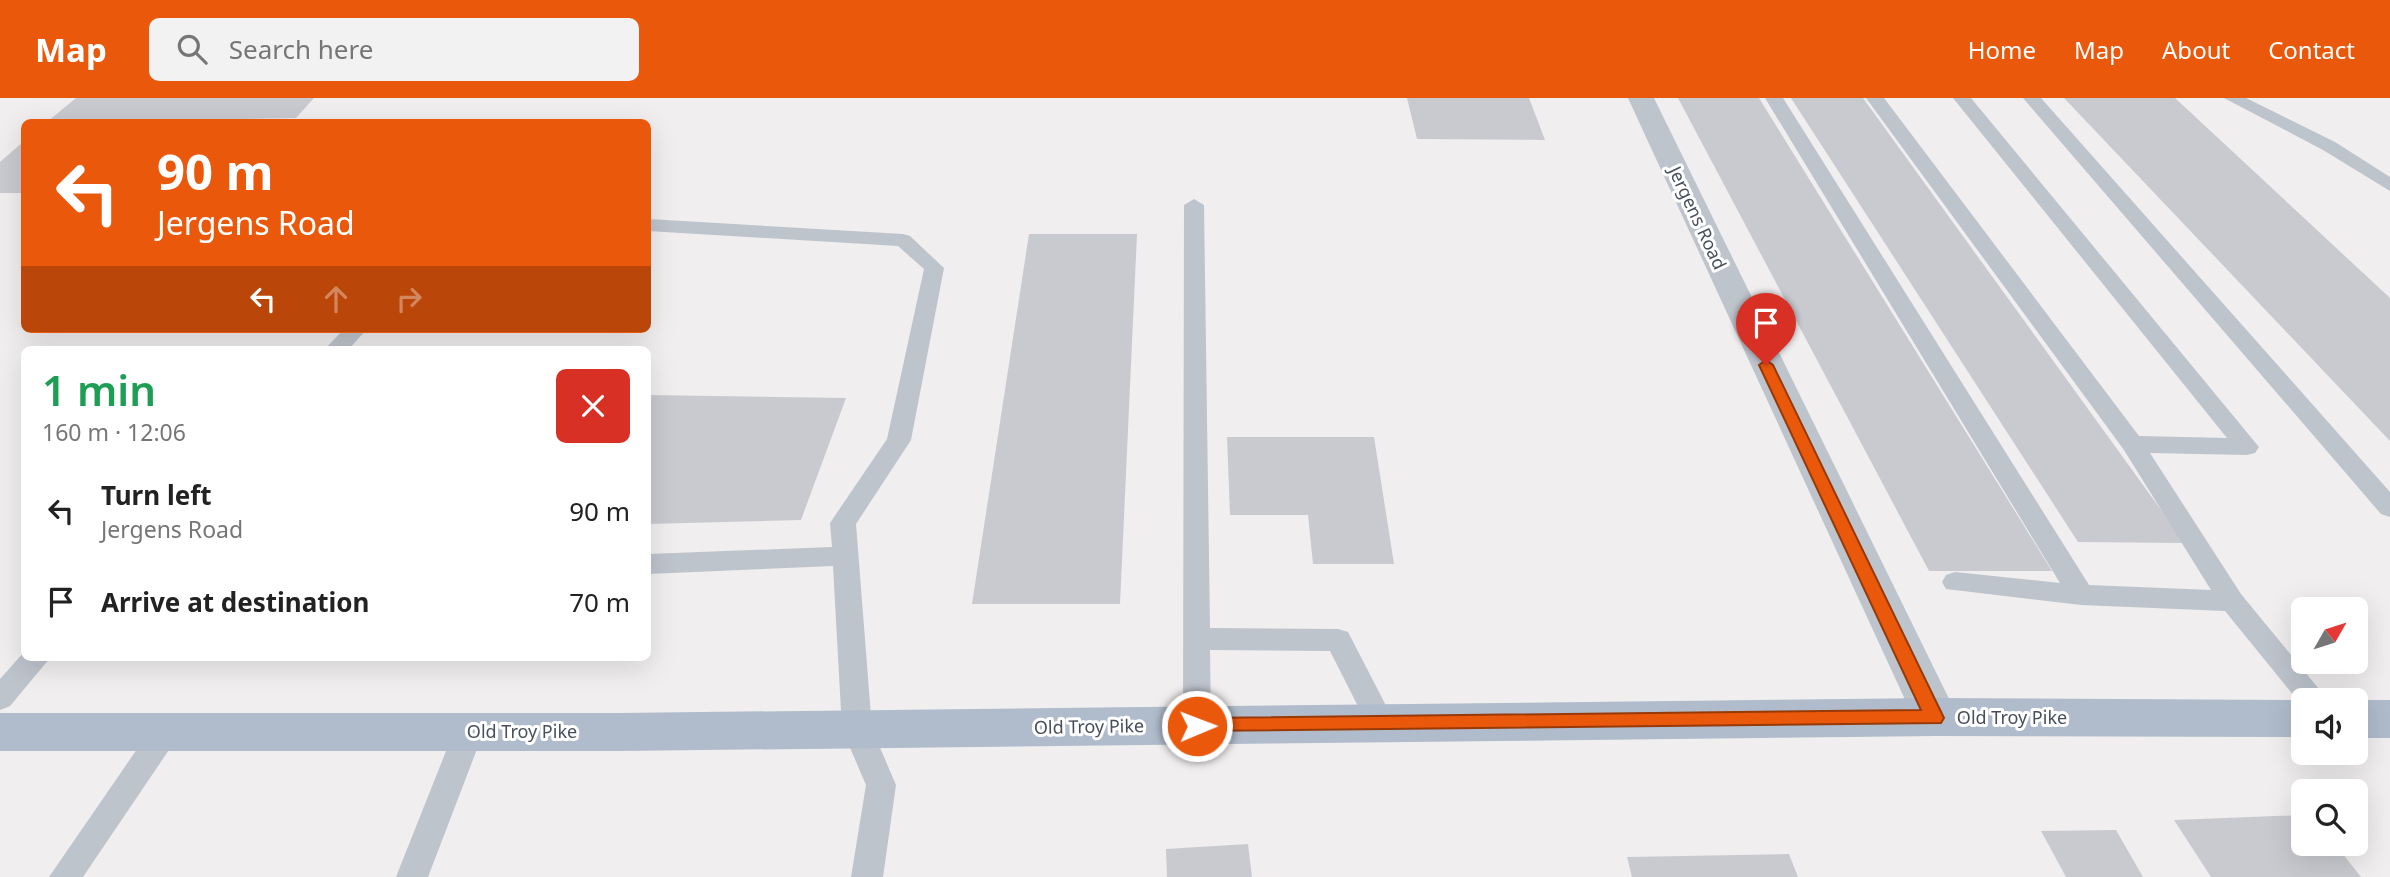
<!DOCTYPE html>
<html lang="en">
<head>
<meta charset="utf-8">
<style>
	body { margin:0; font-family:"Noto Sans",sans-serif; background:#f2f2f2; color:#222; height:100vh; display:flex; flex-direction:column; font-size:26px; white-space:nowrap }
	* { box-sizing:border-box; margin:0 }
	p { font-size:23px; color:#767676 }
	.icon { flex:none; width:38px; height:38px; fill:none; stroke:currentColor; stroke-width:2; stroke-linecap:round; stroke-linejoin:round }
	.map { position:relative; flex:1; overflow:hidden }
	.details { position:absolute; left:21px; top:248px; width:630px; height:315px; display:flex; flex-direction:column; background:#fff; border-radius:10px; box-shadow:0 7px 28px #0002 }
	.details>* { flex:none }
	.hud { position:absolute; left:21px; top:21px; width:630px; height:214px; border-radius:10px; box-shadow:0 7px 28px #0002; background:#ea580c; color:#fff; overflow:hidden }
	.needle { width:46px; rotate:51deg }
	.controls { position:absolute; left:2291px; top:499px; display:grid; gap:14px }
	.controls a { display:grid; place-items:center; width:77px; height:77px; border-radius:10px; background:#fff; box-shadow:0 7px 28px #0002; font-size:35px }
	.pin { position:absolute; display:grid; place-items:center; width:60px; height:60px; color:#fff; margin:-72px -30px; border-radius:50% 50% 50% 0; rotate:-45deg; box-shadow:0 0 7px #0007 }
	.pin .icon { rotate:45deg }
	.me { position:absolute; width:77px; margin:-38px; rotate:89deg; stroke-linejoin:round; filter:drop-shadow(0 0 5px #0008) }
	.turn { display:flex; align-items:center; gap:24px; height:147px; padding:0 21px; font-size:32px }
	.turn .icon { width:91px; height:91px; stroke-width:2.5 }
	.turn b { display:block; font-size:49px; line-height:60px }
	.lanes { display:flex; align-items:center; height:66px; padding:0 21px; background:#0003; justify-content:center; gap:35px; direction:ltr }
	.lanes .off { opacity:.35 }
	.round { display:grid; place-items:center; flex:none; width:74px; height:74px; border-radius:10px; background:#f2f2f2 }
	.summary { display:flex; align-items:center; justify-content:space-between; height:119px; padding:0 21px }
	h1 { font-size:42px; font-weight:600; line-height:52px; color:#1e9e55 }
	ul { padding:0; list-style:none }
	li { display:flex; align-items:center; gap:21px; height:91px; padding:0 21px }
	li div { flex:1 }
	li b { display:block; font-size:26px }
	li em { font-style:normal }
	header { display:flex; align-items:center; gap:42px; box-sizing:border-box; height:98px; padding:0 35px; background:#ea580c; color:#fff }
	header strong { font-size:33px }
	nav { display:flex; gap:38px; margin-inline-start:auto; font-size:24px }
	.search { width:490px; height:63px; background:#f2f2f2; display:flex; align-items:center; gap:18px; box-sizing:border-box; padding:0 24px; border-radius:10px; color:#767676; font-size:26px }
	.map>svg:first-child { display:block }
</style>
</head>
<body>
<header>
<strong>Map</strong>
<div class="search"><svg class="icon" aria-label="search" viewBox="0 0 24 24"><circle cx="10" cy="10" r="6"/><path d="M15 15l6 6"/></svg>Search here</div>
<nav><a>Home</a><a>Map</a><a>About</a><a>Contact</a></nav>
</header>
<div class="map">
<svg width="2390" height="779" viewBox="0 0 2390 779">
	<rect width="100%" height="100%" fill="#f0eeee"/>
	<path fill="#c9cad0" d="M76,0H314L296,20L47,24Z
		M1407,0H1529L1545,42L1417,41Z
		M1678,0H1759L2052,473H1929Z
		M1791,0H1863L2185,445L2078,444Z
		M2064,0H2175L2390,200V343Z
		M24,43V95H0V64Z
		M1029,136H1137L1120,506H972Z
		M648,297L846,300L801,422L648,426Z
		M1227,339H1374L1394,466H1313L1308,417H1230Z
		M2303,717V746H2335L2361,779H2211L2174,722Z
		M2116,732L2143,779H2066L2041,733Z
		M1248,746L1252,779H1167L1166,751Z
		M1789,756L1798,779H1632L1627,759Z"/>
	<g fill="none" stroke-linecap="round" stroke-linejoin="round">
		<path fill="#bec4cc" fill-rule="evenodd" d="M1765,0H1783L2089,487L2211,492L2124,352L1866,0H1884L2139,338L2227,340L1953,0H1971L2259,349L2255,355L2247,357L2150,355L2241,496L2328,602H2303V609L2225,513L2081,507L1946,491L1942,484L1946,477L1955,474L2060,485Z
			M2023,0H2041L2390,394V419L2381,416Z
			M2224,0H2246L2335,44L2390,79V93L2323,52Z
			M1194,101L1204,107L1210,530L1338,531L1348,534L1395,625L1391,634L1381,637L1371,634L1330,553L1210,552L1211,628L1207,637L1197,640L1187,637L1183,628L1184,107Z
			M648,121L903,136L910,138L944,170L911,342L856,426L872,631L896,687L883,779H851L866,687L842,631L833,468L648,476V456L832,449L830,425L887,341L924,171L898,148L648,133Z
			M344,231H367L348,252H324Z
			M24,554V560H50L10,608L0,612V581Z
			M469,621L479,624L484,633L428,779H396L454,633L459,624Z
			M165,622L175,625L180,634L175,643L83,779H49L155,625Z"/>
		<path fill="#bec4cc" fill-rule="evenodd" d="M1628,0H1654L1958,619L1951,632L1935,638L1919,632Z"/>
		<path fill="#b0bbcb" fill-rule="evenodd" d="M1935,600L2306,602H2303V639L1935,638L620,653H0V615H620Z
			M2356,602H2390V640H2356Z"/>
	</g>
	<path fill="#ea580c" stroke="#983908" stroke-width="2" d="M1766,262L1773,267L1944,620L1941,625L1191,633L1188,628L1191,622L1197,620L1921,612L1759,267Z"/>
	<g text-anchor="middle" stroke-width="6" stroke-linejoin="round" paint-order="stroke">
		<g font-size="18" fill="#484f5a" stroke="#fff">
			<text transform="translate(1697 120) rotate(65)" y="6">Jergens Road</text>
			<text x="2012" y="626">Old Troy Pike</text>
			<text transform="translate(1089 629) rotate(-1)" y="6">Old Troy Pike</text>
			<text x="522" y="640">Old Troy Pike</text>
		</g>
	</g>
</svg>
<div class="controls">
<a><svg class="needle" viewBox="-14 -14 28 28"><path d="M0-13l5 13h-10z" fill="#e53935"/><path d="M0 13l5-13h-10z" fill="#767676"/></svg></a>
<a><svg class="icon" aria-label="sound" viewBox="0 0 24 24"><path d="M4 9h4l5-4v14l-5-4H4zM17 9q2 3 0 6"/></svg></a>
<a><svg class="icon" aria-label="search" viewBox="0 0 24 24"><circle cx="10" cy="10" r="6"/><path d="M15 15l6 6"/></svg></a>
</div>
<div class="pin" style="left:1766px;top:267px;background:#d93025"><svg class="icon" aria-label="arrive" viewBox="0 0 24 24"><path d="M6 21V4h12l-3 4 3 4H6"/></svg></div>
<svg class="me" style="left:1197px;top:628px" viewBox="-20 -20 40 40"><circle r="17" fill="#ea580c" stroke="#fff" stroke-width="3"/><path d="M0-11L8 9 0 5-8 9z" fill="#fff"/></svg>
<div class="hud">
<div class="turn"><svg class="icon" aria-label="left" viewBox="0 0 24 24"><path d="M17 20v-9H6M10 6l-5 5 5 5"/></svg><div><b>90 m</b>Jergens Road</div></div>
<div class="lanes"><svg class="icon" aria-label="left" viewBox="0 0 24 24"><path d="M17 20v-9H6M10 6l-5 5 5 5"/></svg><svg class="icon off" aria-label="ahead" viewBox="0 0 24 24"><path d="M12 20V5M6 11l6-6 6 6"/></svg><svg class="icon off" aria-label="right" viewBox="0 0 24 24"><path d="M7 20v-9h11M14 6l5 5-5 5"/></svg></div>
</div>
<section class="details">
<div class="summary"><div><h1>1 min</h1><p>160 m · 12:06</p></div><a class="round" style="background:#d93025;color:#fff"><svg class="icon" aria-label="close" viewBox="0 0 24 24"><path d="M6 6l12 12M18 6L6 18"/></svg></a></div>
<ul>
<li><svg class="icon" aria-label="left" viewBox="0 0 24 24"><path d="M17 20v-9H6M10 6l-5 5 5 5"/></svg><div><b>Turn left</b><p>Jergens Road</p></div><em>90 m</em></li>
<li><svg class="icon" aria-label="arrive" viewBox="0 0 24 24"><path d="M6 21V4h12l-3 4 3 4H6"/></svg><div><b>Arrive at destination</b></div><em>70 m</em></li>
</ul>
</section>
</div>
</body>
</html>
